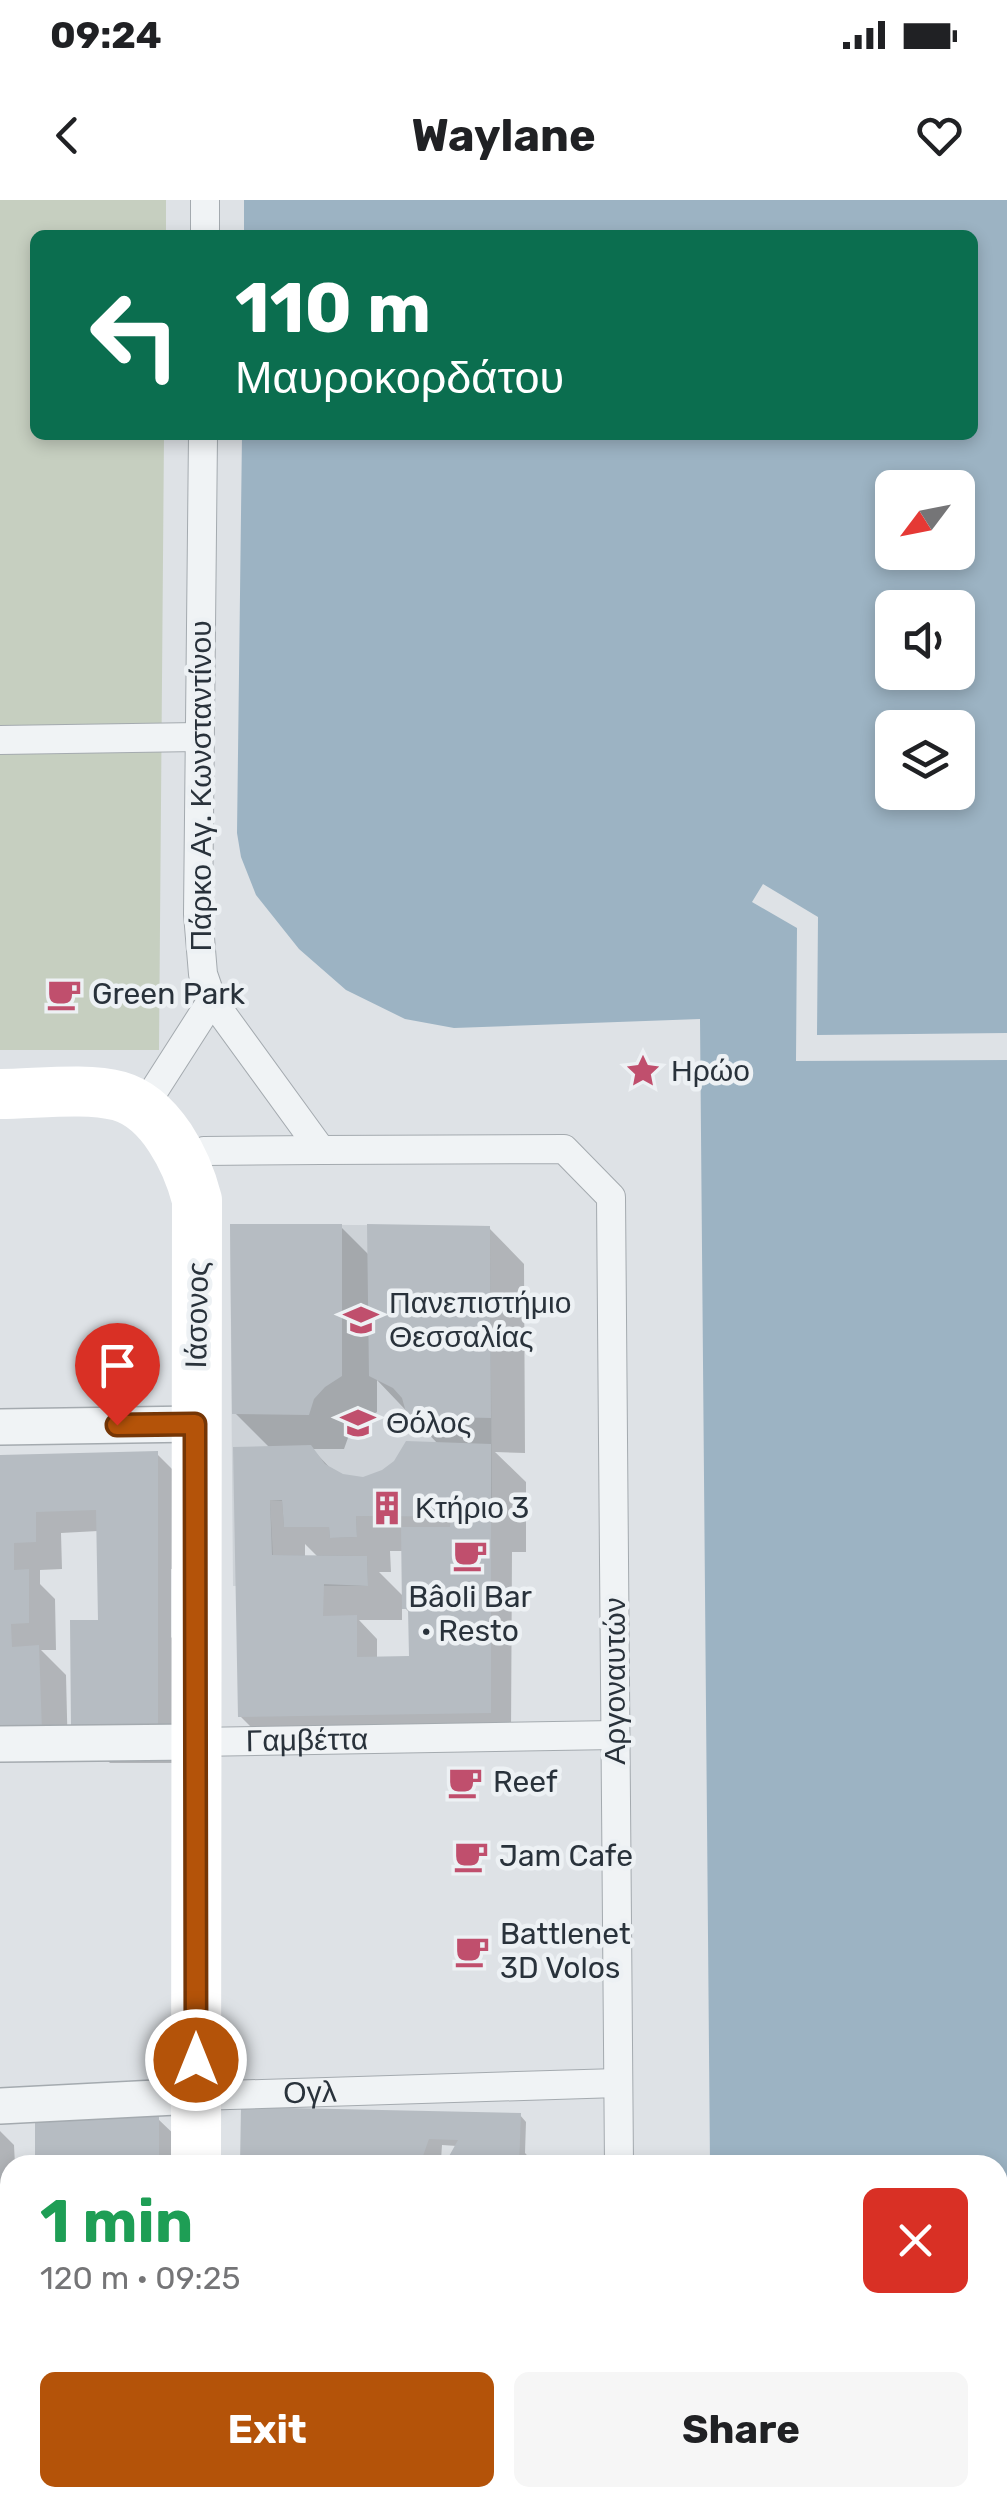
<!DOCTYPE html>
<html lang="en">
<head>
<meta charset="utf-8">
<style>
	body { margin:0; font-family:Rubik,sans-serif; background:#f6f6f6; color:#202124; height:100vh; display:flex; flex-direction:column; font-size:38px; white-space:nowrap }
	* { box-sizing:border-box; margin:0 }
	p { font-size:32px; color:#757577 }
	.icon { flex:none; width:55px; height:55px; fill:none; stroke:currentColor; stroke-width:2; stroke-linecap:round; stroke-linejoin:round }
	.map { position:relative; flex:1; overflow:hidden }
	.sheet { position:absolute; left:0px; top:1955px; width:1008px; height:352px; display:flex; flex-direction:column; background:#fff; border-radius:30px 30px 0 0; box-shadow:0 5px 15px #0003 }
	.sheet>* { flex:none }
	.top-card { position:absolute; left:30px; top:30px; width:948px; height:210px; border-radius:15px; box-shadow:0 5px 15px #0003; background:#0b6e4f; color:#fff; overflow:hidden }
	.needle { width:65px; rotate:238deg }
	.controls { position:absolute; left:875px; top:270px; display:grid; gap:20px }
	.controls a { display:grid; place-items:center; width:100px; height:100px; border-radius:15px; background:#fff; box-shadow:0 5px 15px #0003; font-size:50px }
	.pin { position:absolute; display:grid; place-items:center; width:85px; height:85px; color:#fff; margin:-102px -42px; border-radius:50% 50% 50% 0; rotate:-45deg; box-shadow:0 0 10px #0007 }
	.pin .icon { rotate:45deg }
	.me { position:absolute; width:110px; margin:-55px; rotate:0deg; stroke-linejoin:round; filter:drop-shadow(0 0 8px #0008) }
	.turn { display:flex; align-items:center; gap:35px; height:210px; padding:0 40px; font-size:45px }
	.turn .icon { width:130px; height:130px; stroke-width:2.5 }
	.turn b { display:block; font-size:70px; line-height:85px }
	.round { display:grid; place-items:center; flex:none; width:105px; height:105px; border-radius:15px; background:#f6f6f6 }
	.summary { display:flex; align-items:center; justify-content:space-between; height:170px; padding:0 40px }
	h1 { font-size:60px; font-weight:700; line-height:75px; color:#1e9e55 }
	.primary-button { display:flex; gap:20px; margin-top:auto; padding:20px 40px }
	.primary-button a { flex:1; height:115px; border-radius:15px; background:#b45309; color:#fff; font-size:40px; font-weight:700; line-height:115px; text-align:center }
	.primary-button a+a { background:#f6f6f6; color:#202124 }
	.status { display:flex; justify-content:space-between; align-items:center; height:70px; padding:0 50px; background:#fff; direction:ltr }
	.status svg { height:28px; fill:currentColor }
	header { display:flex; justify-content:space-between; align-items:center; height:130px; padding:0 40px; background:#fff; font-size:45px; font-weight:700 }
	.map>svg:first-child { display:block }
</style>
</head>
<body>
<div class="status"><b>09:24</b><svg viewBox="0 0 49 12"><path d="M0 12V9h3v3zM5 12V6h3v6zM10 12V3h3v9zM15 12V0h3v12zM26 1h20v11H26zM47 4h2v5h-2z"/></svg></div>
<header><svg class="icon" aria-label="back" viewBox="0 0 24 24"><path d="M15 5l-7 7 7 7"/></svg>Waylane<svg class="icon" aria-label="heart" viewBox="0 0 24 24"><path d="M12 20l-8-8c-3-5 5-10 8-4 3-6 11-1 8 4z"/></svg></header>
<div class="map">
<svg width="1007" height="2307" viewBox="0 0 1007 2307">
	<rect width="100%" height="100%" fill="#dee2e6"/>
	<path fill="#cdd2d7" d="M230,1024L490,1026L492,1317L356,1316L357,1337L330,1338L329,1327H284L282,1301L270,1300L273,1355L367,1356L368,1386H233Z"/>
	<path fill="#c6cfc0" d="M0,0H166V35H35V235H164L159,850H0Z"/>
	<path fill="#9cb3c3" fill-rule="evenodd" d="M244,0H1007V2307H714L713,2298H998V1965H710L700,819L454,828L405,819L346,790L299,749L256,695L241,657L237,633L242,235H972V35H244ZM892,288H958V352H892ZM892,408H958V472H892ZM892,528H958V592H892Z"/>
	<path fill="#dee2e6" d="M763,684L818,717L817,835L1007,833V860L796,861L797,728L752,702Z"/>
	<path fill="#0003" fill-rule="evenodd" d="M341,1027L370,1056L489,1028L524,1064L525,1253L495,1252L526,1282V1352H512L511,1533L262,1538L240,1516L270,1248L235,1213ZM377,1180L439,1245L363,1280L335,1273L312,1249H344L349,1235L360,1222L377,1212ZM305,1344L319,1358H305ZM390,1351H404V1397L379,1372H391ZM402,1405L411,1414V1458L377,1459V1439L359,1420H402Z
		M157,1254L178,1275V1369H171V1437L192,1458L193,1563H110L74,1527L104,1423L98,1331L61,1333L62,1369L40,1370V1384L55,1399L56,1450H41L66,1475L68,1557H0V1257Z
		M520,1915L526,1922L525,1953L536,1965H243ZM442,1945L457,1946L449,1960H441Z
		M158,1919L180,1940V1965H38Z
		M0,1931L14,1945L15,1965H10V2242H0Z
		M247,2298H496L506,2307H247Z"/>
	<path fill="#b6bcc2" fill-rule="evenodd" d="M230,1024H342V1176L325,1187L314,1199L309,1215L232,1214Z
		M367,1024L490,1026L491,1218L407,1216L402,1198L393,1188L369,1176Z
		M406,1241L491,1244V1513L238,1517L233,1247L311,1245L325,1264L343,1274L363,1277L382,1270L394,1261ZM270,1300H282L284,1327H329L330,1338L357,1337L356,1316L451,1317L450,1327H401L402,1409H408L409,1456L357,1457V1415L323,1416L324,1384L368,1386L367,1356L272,1355Z
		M158,1251V1528H71L70,1420H98L96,1310L36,1312V1342L14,1343V1370L29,1369V1423L11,1424L12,1447L39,1445L42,1531H0V1255Z
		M241,1907L521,1913L519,1965H240ZM429,1939L458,1940L448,1958L423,1956Z
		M159,1916V1965H35V1921Z
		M0,2024L10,2025L7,2167H0Z
		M245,2298H489V2307H245Z"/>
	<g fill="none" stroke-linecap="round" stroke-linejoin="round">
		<g stroke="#a4aaaf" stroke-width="30">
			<g id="pedestrian">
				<path d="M205,35V0"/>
				<path d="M203,235L198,714L203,774L212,800L321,950L564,949L611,997L619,1965"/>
				<path d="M0,540L198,537"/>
				<path d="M155,889L212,800"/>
				<path d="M204,951L321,950"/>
				<path id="s1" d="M195,1542L615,1535"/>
				<path id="s2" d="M195,1896L618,1883"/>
				<path d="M621,2298V2307"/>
			</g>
		</g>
		<g stroke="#a4aaaf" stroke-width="38">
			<path id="minor" d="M0,1227L195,1224
				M0,1544L195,1542
				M0,1906L195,1896
				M0,2228L10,2229"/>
		</g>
		<use href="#pedestrian" stroke="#f0f3f5" stroke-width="28"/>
		<use href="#minor" stroke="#f0f3f5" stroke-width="35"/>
		<path stroke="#fff" stroke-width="50" d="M0,894C35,894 86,887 119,896C161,908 187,961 197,1000L196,1965
			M201,2298V2307"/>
	</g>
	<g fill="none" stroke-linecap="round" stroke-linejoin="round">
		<g stroke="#753606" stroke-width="25">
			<path id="route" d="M117,1225L195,1224L196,1860"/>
		</g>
		<use href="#route" stroke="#b45309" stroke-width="18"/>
	</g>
	<defs>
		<g id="cafe-bare" transform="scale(2.7)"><path d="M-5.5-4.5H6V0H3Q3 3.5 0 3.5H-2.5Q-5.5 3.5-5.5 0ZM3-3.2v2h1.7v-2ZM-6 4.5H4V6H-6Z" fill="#c04f6d" stroke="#edf1f4" stroke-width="2.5" paint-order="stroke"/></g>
		<g id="sight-bare" transform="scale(2.7)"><path d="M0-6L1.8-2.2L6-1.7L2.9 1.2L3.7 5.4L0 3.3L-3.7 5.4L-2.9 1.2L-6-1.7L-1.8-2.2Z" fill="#c04f6d" stroke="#edf1f4" stroke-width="2.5" paint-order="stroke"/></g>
		<g id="university-bare" transform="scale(2.7)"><path d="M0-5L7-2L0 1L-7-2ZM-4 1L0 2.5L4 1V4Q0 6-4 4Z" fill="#c04f6d" stroke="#edf1f4" stroke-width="2.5" paint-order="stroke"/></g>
		<g id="building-bare" transform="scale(2.7)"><path d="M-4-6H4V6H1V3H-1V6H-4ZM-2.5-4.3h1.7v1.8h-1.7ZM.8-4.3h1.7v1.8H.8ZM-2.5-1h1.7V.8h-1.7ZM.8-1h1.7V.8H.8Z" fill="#c04f6d" stroke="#edf1f4" stroke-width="2.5" paint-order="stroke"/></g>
	</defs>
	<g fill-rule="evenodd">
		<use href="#cafe-bare" x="64" y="794"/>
		<use href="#sight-bare" x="643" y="871"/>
		<use href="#university-bare" x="361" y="1120"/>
		<use href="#university-bare" x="358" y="1223"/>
		<use href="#building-bare" x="387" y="1308"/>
		<use href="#cafe-bare" x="470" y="1355"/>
		<use href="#cafe-bare" x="465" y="1582"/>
		<use href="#cafe-bare" x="471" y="1656"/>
		<use href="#cafe-bare" x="472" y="1751"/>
	</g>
	<g text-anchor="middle" stroke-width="9" stroke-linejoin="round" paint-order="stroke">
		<g font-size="30" fill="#29323b" stroke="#edf1f4">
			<text transform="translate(201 586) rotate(-90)" y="10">Πάρκο Αγ. Κωνσταντίνου</text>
			<text transform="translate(197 1115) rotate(-89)" y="10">Ιάσονος</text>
			<text transform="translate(615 1481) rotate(-90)" y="10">Αργοναυτών</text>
			<text dy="10" stroke="none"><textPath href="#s1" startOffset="112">Γαμβέττα</textPath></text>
			<text dy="10" stroke="none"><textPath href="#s2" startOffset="115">Ογλ</textPath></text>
		</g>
		<g font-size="30" fill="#29323b" stroke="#edf1f4" text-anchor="start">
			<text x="92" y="804">Green Park</text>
			<text x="671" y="881">Ηρώο</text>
			<text x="389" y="1113">Πανεπιστήμιο<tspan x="389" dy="34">Θεσσαλίας</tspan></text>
			<text x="386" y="1233">Θόλος</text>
			<text x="415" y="1318">Κτήριο 3</text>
			<text x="470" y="1407" text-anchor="middle">Bâoli Bar<tspan x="470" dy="34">· Resto</tspan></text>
			<text x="493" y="1592">Reef</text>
			<text x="499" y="1666">Jam Cafe</text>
			<text x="500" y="1744">Battlenet<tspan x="500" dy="34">3D Volos</tspan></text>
		</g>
	</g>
</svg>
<div class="controls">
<a><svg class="needle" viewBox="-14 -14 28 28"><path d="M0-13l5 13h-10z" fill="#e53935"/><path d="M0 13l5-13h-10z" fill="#757577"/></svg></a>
<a><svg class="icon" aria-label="sound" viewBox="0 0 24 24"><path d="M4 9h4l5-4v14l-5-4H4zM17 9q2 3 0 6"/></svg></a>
<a><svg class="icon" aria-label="layers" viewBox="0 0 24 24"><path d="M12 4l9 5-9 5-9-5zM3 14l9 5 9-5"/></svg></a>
</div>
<div class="pin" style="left:117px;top:1225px;background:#d93025"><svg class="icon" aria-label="arrive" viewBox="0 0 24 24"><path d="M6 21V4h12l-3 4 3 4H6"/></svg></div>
<svg class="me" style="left:196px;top:1860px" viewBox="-20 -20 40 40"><circle r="17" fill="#b45309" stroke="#fff" stroke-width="3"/><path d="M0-11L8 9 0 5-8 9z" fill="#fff"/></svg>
<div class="top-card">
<div class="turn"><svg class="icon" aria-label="left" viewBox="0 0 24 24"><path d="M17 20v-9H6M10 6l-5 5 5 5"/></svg><div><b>110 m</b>Μαυροκορδάτου</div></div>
</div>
<section class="sheet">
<div class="summary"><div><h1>1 min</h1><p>120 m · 09:25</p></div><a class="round" style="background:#d93025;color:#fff"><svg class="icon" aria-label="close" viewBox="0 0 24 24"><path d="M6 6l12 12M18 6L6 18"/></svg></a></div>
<div class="primary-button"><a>Exit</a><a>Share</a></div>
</section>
</div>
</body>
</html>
